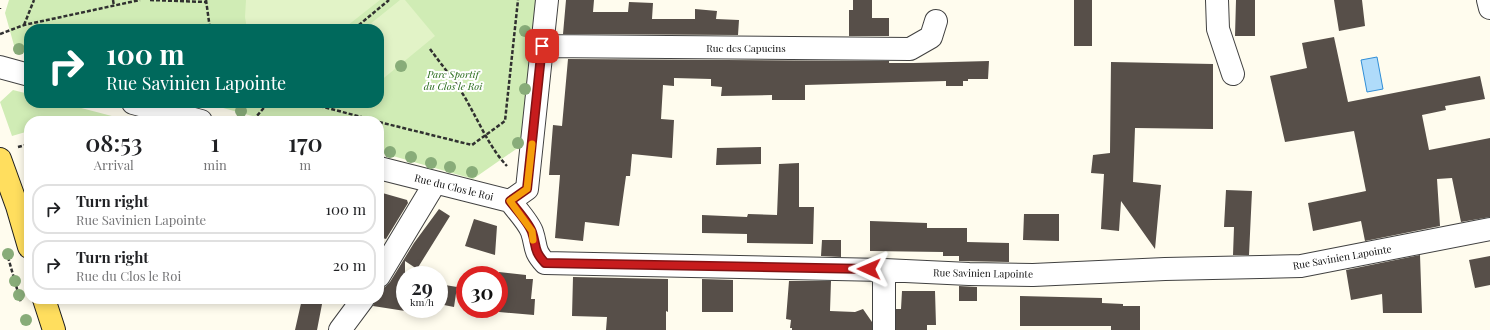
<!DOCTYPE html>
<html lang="en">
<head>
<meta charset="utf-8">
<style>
	body { margin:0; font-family:"Playfair Display",serif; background:#f6f6f6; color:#202124; height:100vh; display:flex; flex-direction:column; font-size:15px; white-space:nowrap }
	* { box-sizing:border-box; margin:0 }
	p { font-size:13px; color:#757577 }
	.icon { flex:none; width:22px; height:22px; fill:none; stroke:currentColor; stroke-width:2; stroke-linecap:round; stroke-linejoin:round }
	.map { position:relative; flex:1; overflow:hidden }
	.details { position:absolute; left:24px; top:116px; width:360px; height:188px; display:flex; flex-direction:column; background:#fff; border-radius:16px; box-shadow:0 2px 10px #0003 }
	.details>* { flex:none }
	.banner { position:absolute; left:24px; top:24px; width:360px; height:84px; border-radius:16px; box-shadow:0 2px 10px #0003; background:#00695c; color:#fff; overflow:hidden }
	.speed { position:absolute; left:396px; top:266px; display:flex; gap:8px; font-size:20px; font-weight:700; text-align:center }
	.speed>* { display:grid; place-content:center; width:52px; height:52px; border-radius:50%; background:#fff; box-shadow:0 2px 10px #0003; line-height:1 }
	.speed small { font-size:10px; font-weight:400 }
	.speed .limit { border:6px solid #d22; background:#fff; color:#111 }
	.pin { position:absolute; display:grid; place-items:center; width:34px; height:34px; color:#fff; margin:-17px; border-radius:8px; box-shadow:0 2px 6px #0006 }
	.me { position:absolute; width:44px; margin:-22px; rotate:271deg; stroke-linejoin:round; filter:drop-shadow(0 0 3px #0008) }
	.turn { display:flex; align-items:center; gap:14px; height:84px; padding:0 16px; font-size:18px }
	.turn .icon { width:52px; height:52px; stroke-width:2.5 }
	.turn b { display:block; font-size:28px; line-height:34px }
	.eta { display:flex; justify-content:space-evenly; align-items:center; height:68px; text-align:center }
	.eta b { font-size:24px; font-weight:600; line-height:28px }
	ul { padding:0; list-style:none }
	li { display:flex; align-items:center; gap:12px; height:50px; margin:0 8px 6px; padding:0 8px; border:2px solid #e0e0e0; border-radius:16px }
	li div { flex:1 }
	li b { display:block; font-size:15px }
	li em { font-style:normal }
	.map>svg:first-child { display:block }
</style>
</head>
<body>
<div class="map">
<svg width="1490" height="330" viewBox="0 0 1490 330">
	<rect width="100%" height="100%" fill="#fffcee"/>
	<path fill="#d0ecb5" d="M9,0H536L522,145L473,179L379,152V121H270L205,103H379V29H29V53L15,49L5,13Z
		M13,90L29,94V103H62L131,121H29V131L12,136L0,102Z"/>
	<path fill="#e2f3c7" d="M246,0H380L343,29H247L245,17Z
		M400,0H405L435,36L379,82V29H364Z"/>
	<path fill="#afdbfa" stroke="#308ed7" d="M1377,57L1383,89L1367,92L1361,60Z"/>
	<path fill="#574f49" d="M566,0H594L593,12H628L629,2L653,3L652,19H695V9L717,11L716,19L739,20L738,35L563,34Z
		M853,0H872V18H889V36H849V10H853Z
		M1074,0H1092V46H1074Z
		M1236,0H1255V36H1235Z
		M1334,0H1362L1365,26L1339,31Z
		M1334,37L1348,102L1480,76L1485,99L1445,106L1446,110L1422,115L1429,150L1490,138V217L1461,222L1452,178L1437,179L1440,226L1365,241L1361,221L1313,231L1308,203L1366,191L1354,131L1285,142L1270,76L1307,68L1302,43Z
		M568,59L889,61V63H913L989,61L988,79H968V81H963V86H946V81L805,85V100H772V95L721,96L722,87L711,86V79L674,78V86L663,85L661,119L674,120L672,158L632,154L630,176H626L619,226L585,222L583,241L555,238L560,175H549L553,125L562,126Z
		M1111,62L1213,64V129L1135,128L1133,182L1161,185L1155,249L1121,201L1119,231L1101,229L1104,174L1091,173L1093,155L1110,153Z
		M761,147V164L716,165L717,148Z
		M799,163V207H814L813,244L747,243V234L702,233V215L747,217L748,214L777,215L779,164Z
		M1226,190L1252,191L1249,255H1233L1234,227H1224Z
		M379,192L407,200L408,203L386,239L379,237Z
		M439,209L450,216L417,269L405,261V311L373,306L375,299H379V292L382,288L385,287L390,282L414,243Z
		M1024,214H1059V241L1023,240Z
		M474,219L497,226L495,255L465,246Z
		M870,221L927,223V228H967V242L1009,243V262L959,261V256H943V252L870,251Z
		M822,240H841V257L821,256Z
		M1420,255L1422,313H1383L1382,294L1351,300L1346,270Z
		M1490,256V285L1475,288L1469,260Z
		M499,272L526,275V279H533L531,299H535L534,315L499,312Z
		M573,277L668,279V312L666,311V330H606L607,317L572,316Z
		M702,279L733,280V312H702Z
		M789,281H831L830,311L855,312L863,309L872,322V330H792V328H790L791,320L786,319Z
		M439,284L457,287L454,307L439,304Z
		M959,286L977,287V301H959Z
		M902,291H935L936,325H927V330H896V309H901Z
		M1020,296L1102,298V303L1123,304V306H1140V330H1111V326H1020Z
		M302,299H323L317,330H295Z"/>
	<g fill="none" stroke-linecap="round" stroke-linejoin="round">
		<g stroke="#414141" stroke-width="24">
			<path id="minor" d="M1217,0L1218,29L1233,74
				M1488,0L1490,8
				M542,46L910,49L931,37L936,21
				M0,67L29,75
				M133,103L201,121
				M379,168L510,201L527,189L547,0
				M510,201C516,209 529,223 532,232C537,247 533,250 545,263L884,270L969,274L1033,275L1165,269L1301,266L1490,229
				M884,270V330
				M379,276L435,183
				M340,330L363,299"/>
		</g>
		<g stroke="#1f1f1f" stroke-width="24">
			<path id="major" d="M0,159L17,206L29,247
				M44,299L54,330"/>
		</g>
		<path stroke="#303030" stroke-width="2.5" stroke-dasharray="4 2" stroke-linecap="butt" d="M113,0L114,6
			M150,0L206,2
			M206,0L210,29
			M0,8V9
			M24,25L34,0
			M354,29L389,0
			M0,34L24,25L140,0
			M430,49C443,67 458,84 468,103C480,124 490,148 507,166
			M308,103L377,121
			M255,121L256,117L268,103
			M379,122L472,145L505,121L518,0
			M18,147L29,144
			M8,257L21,303"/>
		<use href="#minor" stroke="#fff" stroke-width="22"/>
		<use href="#major" stroke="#ffde5e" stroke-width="22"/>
	</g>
	<g fill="#88ac79">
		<circle cx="525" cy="31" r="6"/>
		<circle cx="19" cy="49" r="6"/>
		<circle cx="401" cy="66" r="6"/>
		<circle cx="525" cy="89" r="6"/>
		<circle cx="241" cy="111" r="6"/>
		<circle cx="518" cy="143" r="6"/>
		<circle cx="390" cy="152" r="6"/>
		<circle cx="411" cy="157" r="6"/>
		<circle cx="431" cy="163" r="6"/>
		<circle cx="450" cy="167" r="6"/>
		<circle cx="472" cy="172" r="6"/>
		<circle cx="8" cy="254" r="6"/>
		<circle cx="15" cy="281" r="6"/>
		<circle cx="19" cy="295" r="6"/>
		<circle cx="26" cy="320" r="6"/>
	</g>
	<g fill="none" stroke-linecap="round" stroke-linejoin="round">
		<g stroke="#811213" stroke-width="10">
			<path id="route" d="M542,46L527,189L510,201C516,209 529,223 532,232C537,247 533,250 545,263L869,269"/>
		</g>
		<use href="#route" stroke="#c71c1d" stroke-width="7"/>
		<path stroke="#f59e0b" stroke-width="7" d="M532,144L527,189L510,201L532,231L533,240"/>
	</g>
	<g text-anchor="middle" stroke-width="4" stroke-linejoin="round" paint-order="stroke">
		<g font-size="10" fill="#0e0e0e" stroke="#fff">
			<text x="746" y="52">Rue des Capucins</text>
			<text transform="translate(454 187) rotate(14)" y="4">Rue du Clos le Roi</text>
			<text transform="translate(1342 257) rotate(-10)" y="4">Rue Savinien Lapointe</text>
			<text transform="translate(983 273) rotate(1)" y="4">Rue Savinien Lapointe</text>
		</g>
		<g font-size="10" font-style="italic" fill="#276a19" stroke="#fff">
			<text x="453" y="78">Parc Sportif<tspan x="453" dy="12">du Clos le Roi</tspan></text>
		</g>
	</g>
</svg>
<div class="speed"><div>29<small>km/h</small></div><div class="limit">30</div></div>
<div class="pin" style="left:542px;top:46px;background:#d93025"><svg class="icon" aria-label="arrive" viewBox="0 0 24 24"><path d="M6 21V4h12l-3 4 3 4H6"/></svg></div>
<svg class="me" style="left:869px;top:269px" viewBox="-20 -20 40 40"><path d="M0-17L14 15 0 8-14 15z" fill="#c71c1d" stroke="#fff" stroke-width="4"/></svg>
<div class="banner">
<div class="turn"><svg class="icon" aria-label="right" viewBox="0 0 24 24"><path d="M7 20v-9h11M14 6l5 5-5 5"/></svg><div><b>100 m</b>Rue Savinien Lapointe</div></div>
</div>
<section class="details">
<div class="eta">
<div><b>08:53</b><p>Arrival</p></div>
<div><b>1</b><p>min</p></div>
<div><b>170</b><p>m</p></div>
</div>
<ul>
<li><svg class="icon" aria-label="right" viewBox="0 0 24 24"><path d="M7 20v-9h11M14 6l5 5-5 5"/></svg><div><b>Turn right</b><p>Rue Savinien Lapointe</p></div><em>100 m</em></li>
<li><svg class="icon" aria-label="right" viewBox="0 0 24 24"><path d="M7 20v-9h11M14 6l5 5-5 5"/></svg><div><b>Turn right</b><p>Rue du Clos le Roi</p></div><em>20 m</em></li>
</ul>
</section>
</div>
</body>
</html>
